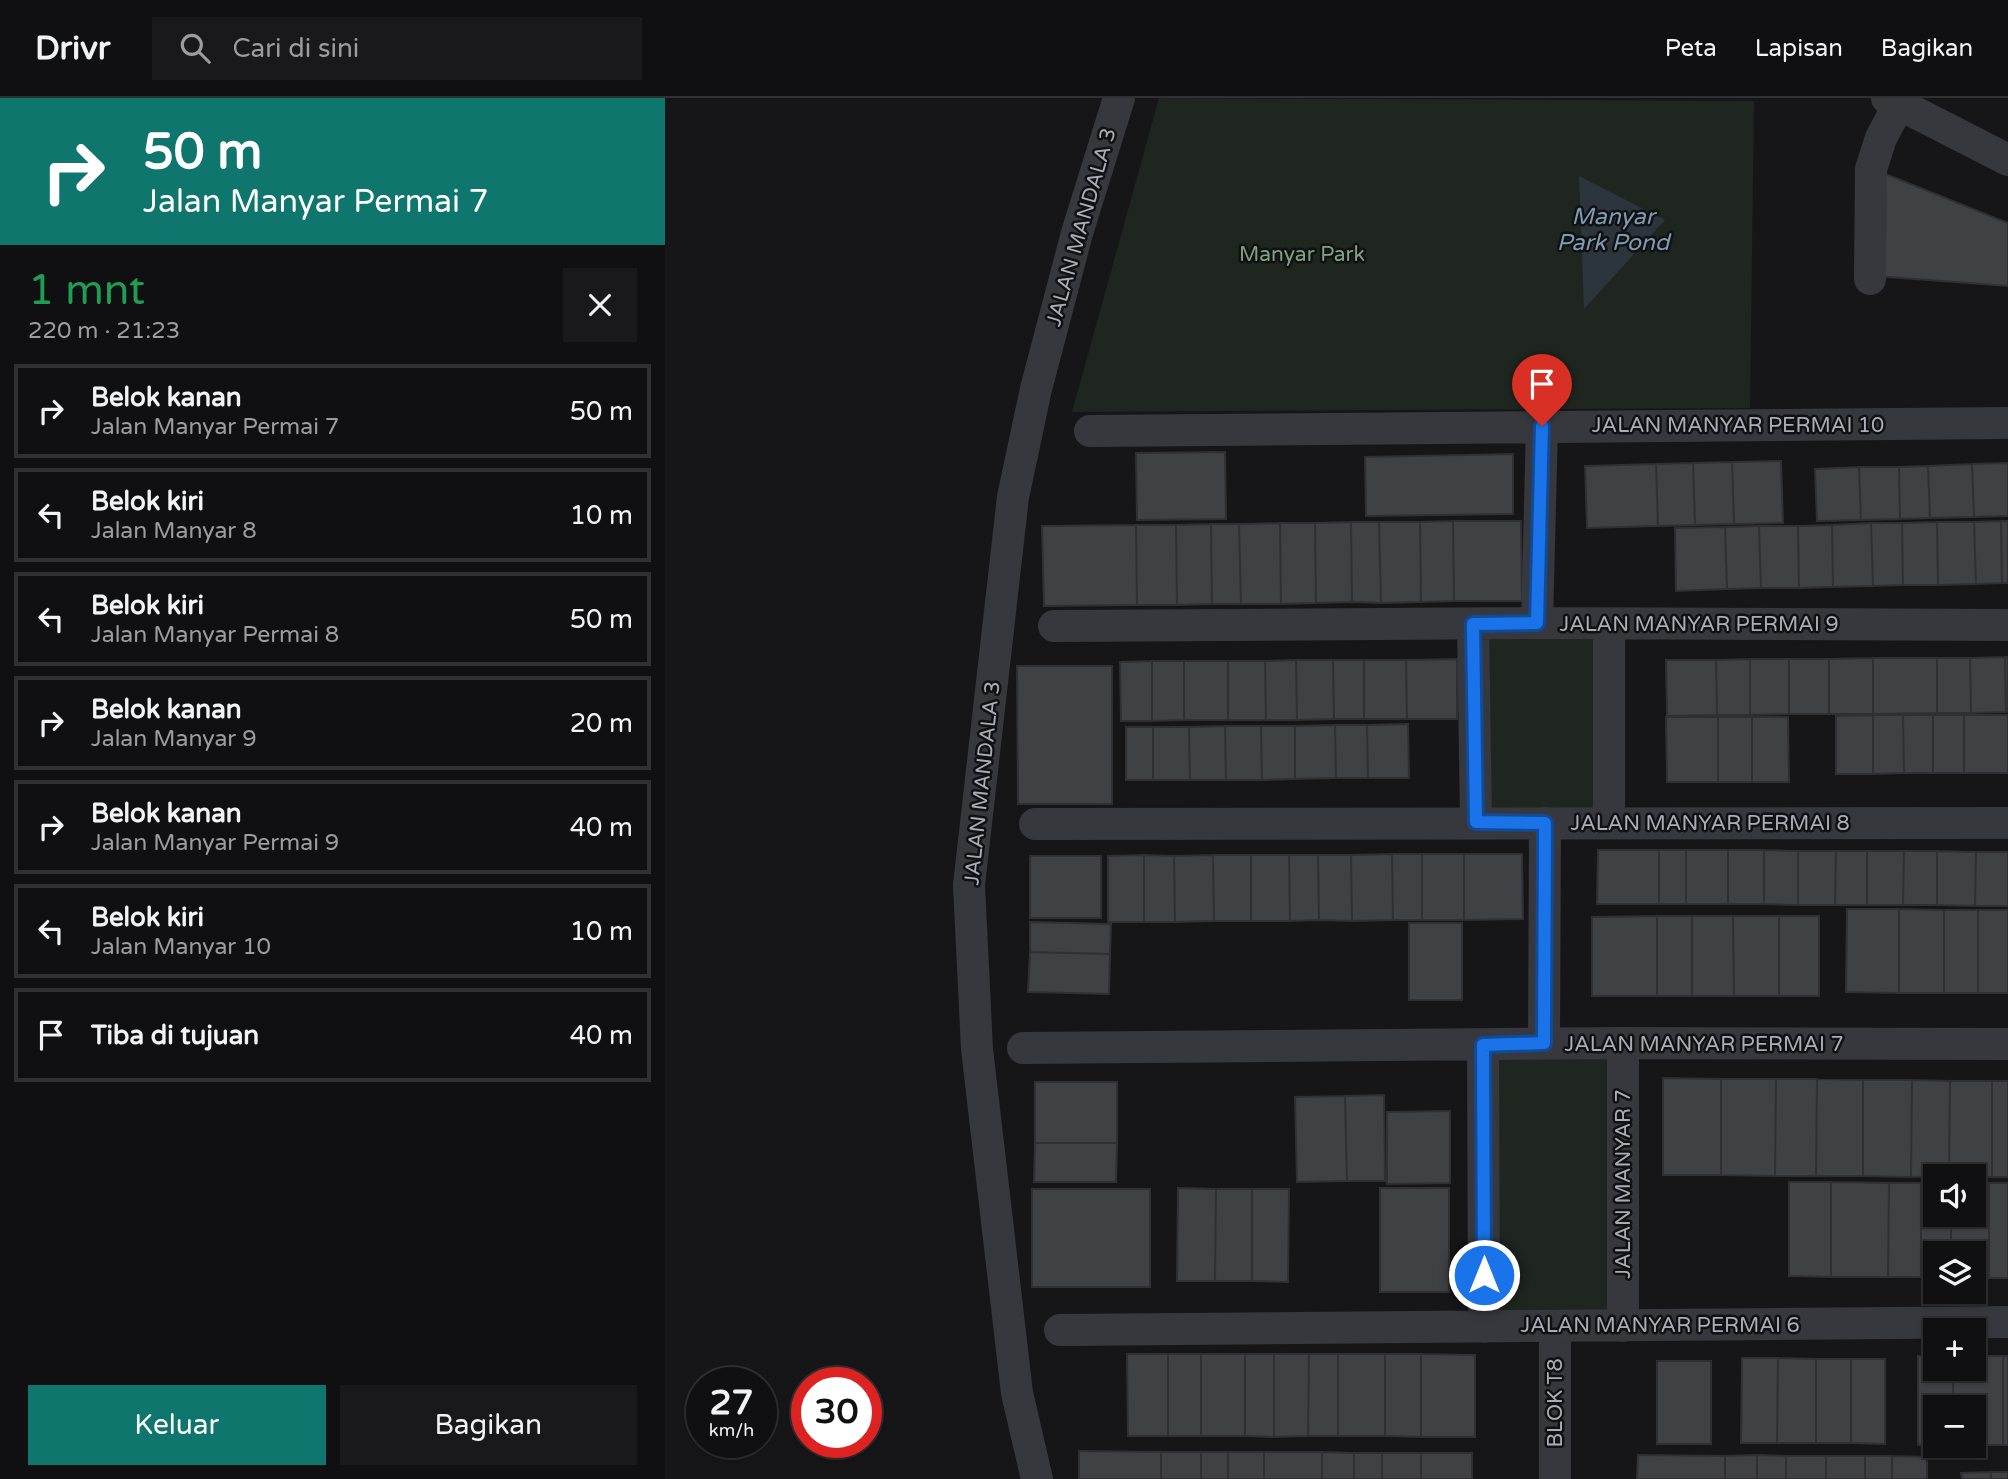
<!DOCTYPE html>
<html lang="id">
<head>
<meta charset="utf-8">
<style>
	body { margin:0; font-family:"Varela Round",sans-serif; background:#19191b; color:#f1f3f6; height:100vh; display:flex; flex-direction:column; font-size:26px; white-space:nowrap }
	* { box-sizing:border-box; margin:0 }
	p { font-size:23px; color:#9c9d9f }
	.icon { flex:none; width:38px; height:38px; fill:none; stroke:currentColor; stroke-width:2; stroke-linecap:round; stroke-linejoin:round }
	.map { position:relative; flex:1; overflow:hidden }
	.panel { display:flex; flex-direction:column; background:#101012; width:665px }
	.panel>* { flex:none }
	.hud { background:#0f766e; color:#fff; overflow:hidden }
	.controls { position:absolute; left:1258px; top:1066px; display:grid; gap:14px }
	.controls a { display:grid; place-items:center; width:63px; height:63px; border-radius:0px; background:#101012; box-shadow:0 2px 5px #0004,0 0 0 2px #303032; font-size:35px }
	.speed { position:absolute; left:21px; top:1269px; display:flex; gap:14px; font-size:35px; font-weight:700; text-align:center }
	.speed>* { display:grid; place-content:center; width:91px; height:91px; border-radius:50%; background:#101012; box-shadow:0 2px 5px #0004,0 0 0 2px #303032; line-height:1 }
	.speed small { font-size:18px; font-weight:400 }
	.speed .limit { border:10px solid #d22; background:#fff; color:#111 }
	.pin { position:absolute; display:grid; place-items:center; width:60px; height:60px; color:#fff; margin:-72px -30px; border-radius:50% 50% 50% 0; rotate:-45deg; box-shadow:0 0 7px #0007 }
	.pin .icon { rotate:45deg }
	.me { position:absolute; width:77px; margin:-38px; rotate:0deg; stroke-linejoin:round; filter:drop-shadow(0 0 5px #0008) }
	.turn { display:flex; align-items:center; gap:24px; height:147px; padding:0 28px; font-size:32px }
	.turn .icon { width:91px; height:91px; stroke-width:2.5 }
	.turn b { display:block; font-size:49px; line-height:60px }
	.round { display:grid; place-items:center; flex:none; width:74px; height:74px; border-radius:0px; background:#19191b }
	.headline { display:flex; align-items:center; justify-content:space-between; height:119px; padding:0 28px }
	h1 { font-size:42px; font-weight:600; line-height:52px; color:#1e9e55 }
	.button { display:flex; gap:14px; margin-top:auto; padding:14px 28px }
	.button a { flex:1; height:80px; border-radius:0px; background:#0f766e; color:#fff; font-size:28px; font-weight:600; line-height:80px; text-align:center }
	.button a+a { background:#19191b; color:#f1f3f6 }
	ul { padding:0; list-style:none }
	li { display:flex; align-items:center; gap:21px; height:94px; margin:0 14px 10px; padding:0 14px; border:4px solid #303032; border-radius:0px }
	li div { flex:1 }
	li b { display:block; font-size:26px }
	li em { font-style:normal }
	header { display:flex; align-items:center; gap:42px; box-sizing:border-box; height:98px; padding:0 35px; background:#101012; border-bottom:2px solid #303032 }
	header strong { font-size:33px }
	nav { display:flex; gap:38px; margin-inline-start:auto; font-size:24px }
	.search { width:490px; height:63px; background:#19191b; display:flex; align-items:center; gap:18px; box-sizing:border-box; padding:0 24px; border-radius:0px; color:#9c9d9f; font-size:26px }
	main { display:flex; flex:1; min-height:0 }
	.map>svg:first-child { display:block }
</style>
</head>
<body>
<header>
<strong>Drivr</strong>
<div class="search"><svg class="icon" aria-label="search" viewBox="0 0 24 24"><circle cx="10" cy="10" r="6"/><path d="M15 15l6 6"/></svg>Cari di sini</div>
<nav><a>Peta</a><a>Lapisan</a><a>Bagikan</a></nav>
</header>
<main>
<section class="panel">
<div class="hud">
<div class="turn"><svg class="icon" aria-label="right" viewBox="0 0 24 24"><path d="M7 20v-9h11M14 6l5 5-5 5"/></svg><div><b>50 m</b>Jalan Manyar Permai 7</div></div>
</div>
<div class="headline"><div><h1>1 mnt</h1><p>220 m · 21:23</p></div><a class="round"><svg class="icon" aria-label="close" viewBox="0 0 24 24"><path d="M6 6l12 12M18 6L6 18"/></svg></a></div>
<ul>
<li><svg class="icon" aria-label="right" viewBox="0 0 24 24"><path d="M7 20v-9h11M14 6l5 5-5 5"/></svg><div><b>Belok kanan</b><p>Jalan Manyar Permai 7</p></div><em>50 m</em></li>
<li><svg class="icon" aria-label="left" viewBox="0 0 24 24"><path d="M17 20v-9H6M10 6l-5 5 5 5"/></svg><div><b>Belok kiri</b><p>Jalan Manyar 8</p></div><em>10 m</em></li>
<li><svg class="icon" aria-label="left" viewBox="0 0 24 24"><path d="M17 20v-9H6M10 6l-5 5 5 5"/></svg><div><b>Belok kiri</b><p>Jalan Manyar Permai 8</p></div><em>50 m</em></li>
<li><svg class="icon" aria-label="right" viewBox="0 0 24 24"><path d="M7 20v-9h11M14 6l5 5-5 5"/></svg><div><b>Belok kanan</b><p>Jalan Manyar 9</p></div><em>20 m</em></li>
<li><svg class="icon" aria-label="right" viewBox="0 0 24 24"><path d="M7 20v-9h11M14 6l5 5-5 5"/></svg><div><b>Belok kanan</b><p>Jalan Manyar Permai 9</p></div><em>40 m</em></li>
<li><svg class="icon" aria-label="left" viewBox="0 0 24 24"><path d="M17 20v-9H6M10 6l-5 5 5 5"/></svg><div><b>Belok kiri</b><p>Jalan Manyar 10</p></div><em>10 m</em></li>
<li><svg class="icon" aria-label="arrive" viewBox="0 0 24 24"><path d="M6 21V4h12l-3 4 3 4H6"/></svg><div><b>Tiba di tujuan</b></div><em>40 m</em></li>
</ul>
<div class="button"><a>Keluar</a><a>Bagikan</a></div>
</section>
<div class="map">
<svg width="1343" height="1381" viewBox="0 0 1343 1381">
	<rect width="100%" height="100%" fill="#161618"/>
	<path fill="#1e261f" d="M494,0L1089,3L1085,310L407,314Z
		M815,535H929L937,720L817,719Z
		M958,945V1228L819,1229L818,947Z"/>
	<path fill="#2c353c" d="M914,78L1000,122L919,211Z"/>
	<path fill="#404145" stroke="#303034" stroke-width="2" d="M1218,75L1343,125V188L1210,178Z
		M560,354L561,421L472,422L471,355Z
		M848,356V416L701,418L700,359Z
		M1116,363L1118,425L1069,426L1067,364Z
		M1067,364L1069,426L1030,427L1028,365Z
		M1028,365L1030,427L993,428L991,366Z
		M1343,365V418L1309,419L1307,366Z
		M991,366L993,428L922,430L920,368Z
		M1307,366L1309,419L1265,420L1263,368Z
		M1263,368L1265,420L1235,421L1234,369Z
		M1194,369L1196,422L1152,423L1150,371Z
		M1194,369H1234L1235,421L1196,422Z
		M788,423H856L857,503H789Z
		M788,423L789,503L756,504L755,424Z
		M1336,423L1337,485L1311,486L1309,424Z
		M1336,423H1343V485H1337Z
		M686,424L687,504L651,505L650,425Z
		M686,424H714L716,505L687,504Z
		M714,424H755L756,504L716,505Z
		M1272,424L1273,487H1238L1237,425Z
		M1272,424H1309L1311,486L1273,487Z
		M615,425L616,506H576L574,426Z
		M615,425H650L651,505L616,506Z
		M1206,425L1208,488L1168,489L1167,427Z
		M1206,425H1237L1238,487L1208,488Z
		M546,426L547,506L512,507L511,427Z
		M546,426H574L576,506H547Z
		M471,427L472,507L379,508L377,428Z
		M471,427H511L512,507H472Z
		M1167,427L1168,489L1134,490L1133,428Z
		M1094,428L1096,490L1062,491L1060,429Z
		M1094,428H1133L1134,490H1096Z
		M1060,429L1062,491L1011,493L1010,430Z
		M1340,559L1341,614L1306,615L1305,560Z
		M1340,559H1343V614H1341Z
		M1208,560V616H1164V561Z
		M1208,560H1272V615L1208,616Z
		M1272,560H1305L1306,615H1272Z
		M792,561V621H742L741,562Z
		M1085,561V617H1052L1051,562Z
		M1085,561H1124V616L1085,617Z
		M1124,561H1164V616H1124Z
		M631,562L632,622H601L600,563Z
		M631,562H668L669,621L632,622Z
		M668,562H699V621H669Z
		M699,562H741L742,621H699Z
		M1001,562H1051L1052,617L1002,618Z
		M487,563V623H456L455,564Z
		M487,563H519V622L487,623Z
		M519,563H563V622H519Z
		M563,563H600L601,622H563Z
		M352,568H447V706H353Z
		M1208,617V676H1171V618Z
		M1208,617H1238L1239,675L1208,676Z
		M1238,617H1268V675H1239Z
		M1268,617H1299V675H1268Z
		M1299,617H1343V675H1299Z
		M1001,619H1053V684H1002Z
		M1053,619H1087V684H1053Z
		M1087,619H1123L1124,684H1087Z
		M743,626L744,680H703L702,627Z
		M670,627H702L703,680H671Z
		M670,627L671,680L630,681V628Z
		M560,628L561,682H525L524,629Z
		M560,628H596L597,682H561Z
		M596,628H630V681L597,682Z
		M461,629H488V682H461Z
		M488,629H524L525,682H488Z
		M933,752H994V806H932Z
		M994,752H1021V806H994Z
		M1021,752H1063V806H1021Z
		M1063,752H1099V806H1063Z
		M1099,752L1133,753V807L1099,806Z
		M1133,753H1171L1170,807H1133Z
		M1171,753H1202V807H1170Z
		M1202,753H1239L1238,807H1202Z
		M1239,753H1272V807H1238Z
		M1272,753L1311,754L1310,808L1272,807Z
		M1311,754H1343V808H1310Z
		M727,756L728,822L687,823L686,757Z
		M727,756H757V822H728Z
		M757,756H799V822H757Z
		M799,756H857L858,821L799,822Z
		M479,757V824H443V758Z
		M479,757L509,758L510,824H479Z
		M548,757L549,823L510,824L509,758Z
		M548,757H586V823H549Z
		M586,757H624L625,823H586Z
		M624,757H653L654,822L625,823Z
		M653,757H686L687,823L654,822Z
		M365,758H436V820H365Z
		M1182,811H1234V895L1181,894Z
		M1234,811L1279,812V895H1234Z
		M1279,812H1313V895H1279Z
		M1313,812H1343V895H1313Z
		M992,818V898H927V819Z
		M992,818H1027V898H992Z
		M1027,818H1068L1069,898H1027Z
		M1068,818H1114V898H1069Z
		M1114,818H1154V898H1114Z
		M365,824L446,826L445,856L365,854Z
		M744,825H797V902H744Z
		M365,854L445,856L444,896L363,894Z
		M998,980L1056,981V1077H998Z
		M1056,981H1111L1110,1078L1056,1077Z
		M1111,981H1152L1151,1078H1110Z
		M1152,981L1198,982V1078H1151Z
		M1198,982H1247L1246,1079L1198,1078Z
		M1247,982L1285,983L1284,1078L1246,1079Z
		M1285,983H1327V1079L1284,1078Z
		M1327,983H1343V1079H1327Z
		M370,984H452V1045H370Z
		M719,997L720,1083H682L680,998Z
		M680,998L682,1083L632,1084L630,999Z
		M785,1013V1085L722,1086V1014Z
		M370,1045H452L451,1084H369Z
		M1124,1084H1166V1179L1124,1178Z
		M1166,1084L1224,1085L1223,1179H1166Z
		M1224,1085H1256V1179H1223Z
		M1256,1085H1270V1116H1286V1155H1270V1179H1256Z
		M1309,1085H1324V1180H1309V1155H1286V1116H1309Z
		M1324,1085H1343V1180H1324Z
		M513,1090L551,1091L550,1183H512Z
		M715,1090H784V1194H715Z
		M367,1091H485V1189H367Z
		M551,1091H587V1183H550Z
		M587,1091H624L623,1184L587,1183Z
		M462,1256H503V1338H463Z
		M503,1256H536V1338H503Z
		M536,1256H580V1338H536Z
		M580,1256H609V1339L580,1338Z
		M609,1256H644L643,1338L609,1339Z
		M644,1256H673V1338H643Z
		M673,1256H720V1338H673Z
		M720,1256H756V1339L720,1338Z
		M756,1256L810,1257V1339H756Z
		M1253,1258H1270V1270H1288V1309H1270V1347H1253Z
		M1309,1258H1338V1347H1309V1309H1288V1270H1309Z
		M1338,1258H1343V1347H1338Z
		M1077,1260H1113L1112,1345H1076Z
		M1113,1260L1151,1261V1345H1112Z
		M1151,1261H1186V1345H1151Z
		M1186,1261H1220V1346L1186,1345Z
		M992,1263H1046V1346H992Z
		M414,1353L496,1354V1381H414Z
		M496,1354H536V1381H496Z
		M536,1354H563V1381H536Z
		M563,1354H599V1381H563Z
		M599,1354H657V1381H599Z
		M657,1354L689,1355V1381H657Z
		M689,1355H717V1381H689Z
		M717,1355H756V1381H717Z
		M756,1355H807V1381H756Z
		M973,1357L1060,1358V1381H972Z
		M1092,1357V1381H1060V1358Z
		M1092,1357L1121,1358V1381H1092Z
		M1121,1358H1161V1381H1121Z
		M1161,1358H1200V1381H1161Z
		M1200,1358H1227V1381H1200Z
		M1227,1358L1262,1359V1381H1227Z
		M1326,1374V1381H1297L1296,1375Z
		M1326,1374H1343V1381H1326Z"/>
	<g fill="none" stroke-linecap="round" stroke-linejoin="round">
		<path stroke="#37383d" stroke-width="32" d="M1222,0L1343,62
			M1205,181L1206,71L1216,40L1234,6
			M425,333L1343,325
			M872,525L877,329
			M808,526L811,724
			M389,528L872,525L1343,527
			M944,725V527
			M370,726L1343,725
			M879,945L880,725
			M818,947L819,1229
			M358,950L958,945L1343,946
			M958,1228V945
			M395,1232L1343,1224
			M372,1381L352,1295L312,951L304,787L348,399L371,291L412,135L454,0
			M890,1381V1228"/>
	</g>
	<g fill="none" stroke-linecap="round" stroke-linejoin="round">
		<g stroke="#114b97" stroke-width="18">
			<path id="route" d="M819,1177L818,947L879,945L880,725L811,724L808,526L872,525L877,328"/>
		</g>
		<use href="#route" stroke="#1a73e8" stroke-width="12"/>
	</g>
	<g text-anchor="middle" stroke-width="5" stroke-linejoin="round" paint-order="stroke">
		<g font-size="21" fill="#a8adb8" stroke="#111113">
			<text transform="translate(416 129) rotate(-74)" y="7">JALAN MANDALA 3</text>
			<text x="1073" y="334">JALAN MANYAR PERMAI 10</text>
			<text x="1034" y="533">JALAN MANYAR PERMAI 9</text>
			<text transform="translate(317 685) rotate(-84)" y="7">JALAN MANDALA 3</text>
			<text x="1045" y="732">JALAN MANYAR PERMAI 8</text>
			<text x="1039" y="953">JALAN MANYAR PERMAI 7</text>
			<text transform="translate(958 1086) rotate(-90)" y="7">JALAN MANYAR 7</text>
			<text x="995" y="1234">JALAN MANYAR PERMAI 6</text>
			<text transform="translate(890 1305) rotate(-90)" y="7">BLOK T8</text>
		</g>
		<g font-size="21" fill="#7fa381" stroke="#111113">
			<text x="637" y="163">Manyar Park</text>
		</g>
		<g font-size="23" font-style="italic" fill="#7f9bb3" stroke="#111113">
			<text x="948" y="126">Manyar<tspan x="948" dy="26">Park Pond</tspan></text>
		</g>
	</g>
</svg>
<div class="controls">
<a><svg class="icon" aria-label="sound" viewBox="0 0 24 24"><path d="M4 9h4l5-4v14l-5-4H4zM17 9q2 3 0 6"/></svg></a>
<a><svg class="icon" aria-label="layers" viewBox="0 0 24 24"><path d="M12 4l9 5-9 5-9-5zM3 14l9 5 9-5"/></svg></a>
<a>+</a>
<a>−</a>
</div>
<div class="speed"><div>27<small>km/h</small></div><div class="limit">30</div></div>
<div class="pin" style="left:877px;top:328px;background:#d93025"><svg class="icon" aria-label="arrive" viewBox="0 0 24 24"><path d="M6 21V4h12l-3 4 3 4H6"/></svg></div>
<svg class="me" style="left:819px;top:1177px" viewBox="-20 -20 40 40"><circle r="17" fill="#1a73e8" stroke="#fff" stroke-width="3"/><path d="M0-11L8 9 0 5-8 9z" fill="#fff"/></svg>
</div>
</main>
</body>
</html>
